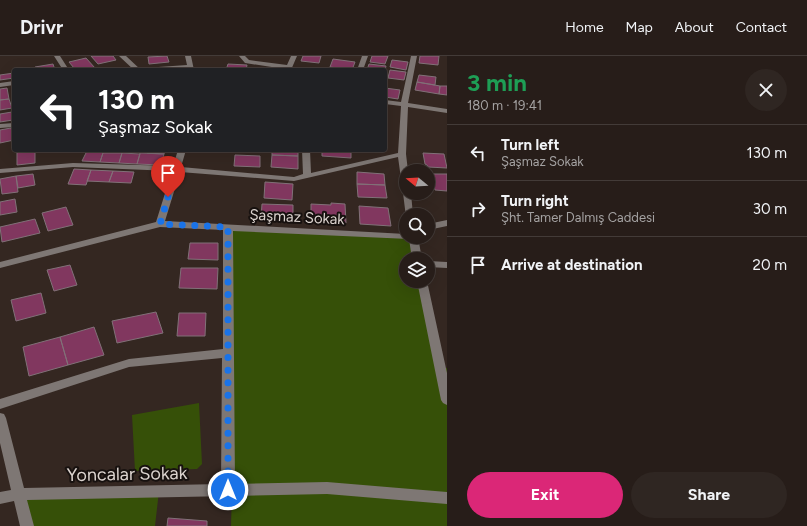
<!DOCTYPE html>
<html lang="en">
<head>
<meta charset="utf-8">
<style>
	body { margin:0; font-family:Figtree,sans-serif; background:#2f2622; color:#f1f3f6; height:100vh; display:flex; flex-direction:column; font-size:15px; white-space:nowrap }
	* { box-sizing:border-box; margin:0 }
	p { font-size:13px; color:#a4a2a2 }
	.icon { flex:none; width:22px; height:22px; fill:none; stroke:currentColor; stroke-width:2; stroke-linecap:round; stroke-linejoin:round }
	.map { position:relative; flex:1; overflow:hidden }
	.panel { display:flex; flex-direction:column; background:#271d19; width:360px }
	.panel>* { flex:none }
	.banner { position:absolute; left:12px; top:12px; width:375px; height:84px; border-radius:4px; box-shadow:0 4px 16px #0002,0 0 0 1px #433b38; background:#202124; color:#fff; overflow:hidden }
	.needle { width:26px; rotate:288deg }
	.controls { position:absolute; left:399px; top:108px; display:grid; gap:8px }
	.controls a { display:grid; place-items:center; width:36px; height:36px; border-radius:50%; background:#271d19; box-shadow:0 4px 16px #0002,0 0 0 1px #433b38; font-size:20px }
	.pin { position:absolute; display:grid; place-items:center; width:34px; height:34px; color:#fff; margin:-41px -17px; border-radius:50% 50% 50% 0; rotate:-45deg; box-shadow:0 0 4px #0007 }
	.pin .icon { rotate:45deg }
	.me { position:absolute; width:44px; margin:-22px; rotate:0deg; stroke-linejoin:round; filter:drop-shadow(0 0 3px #0008) }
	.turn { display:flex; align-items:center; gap:14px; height:84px; padding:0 20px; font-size:18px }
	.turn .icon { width:52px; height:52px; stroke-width:2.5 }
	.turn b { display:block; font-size:28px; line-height:34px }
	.round { display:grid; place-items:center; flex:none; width:42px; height:42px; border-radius:21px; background:#2f2622 }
	.summary { display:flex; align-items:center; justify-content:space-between; height:68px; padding:0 20px }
	h1 { font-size:24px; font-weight:700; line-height:30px; color:#1e9e55 }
	.cta { display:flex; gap:8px; margin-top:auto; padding:8px 20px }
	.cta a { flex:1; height:46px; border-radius:24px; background:#db2777; color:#fff; font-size:16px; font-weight:700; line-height:46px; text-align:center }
	.cta a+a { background:#2f2622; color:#f1f3f6 }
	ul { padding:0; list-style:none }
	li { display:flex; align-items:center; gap:12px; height:56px; padding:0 20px; border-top:1px solid #433b38 }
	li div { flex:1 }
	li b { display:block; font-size:15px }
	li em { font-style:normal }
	header { display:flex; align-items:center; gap:24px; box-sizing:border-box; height:56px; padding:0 20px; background:#271d19; border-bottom:1px solid #433b38 }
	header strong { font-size:19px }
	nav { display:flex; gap:22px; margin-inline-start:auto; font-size:14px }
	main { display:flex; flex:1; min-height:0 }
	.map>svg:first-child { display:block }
</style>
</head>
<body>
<header>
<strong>Drivr</strong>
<nav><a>Home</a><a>Map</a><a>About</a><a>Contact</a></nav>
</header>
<main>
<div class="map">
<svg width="447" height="470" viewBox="0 0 447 470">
	<rect width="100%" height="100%" fill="#342721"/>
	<path fill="#365008" d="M228,171L413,181L417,203H406V225H422L440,312H447V470H231L232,434Z
		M199,347L202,408L197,413L135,415L132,359Z
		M159,435L155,470H27L19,438Z"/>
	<path fill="#81375f" stroke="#817178" d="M91,0H113L116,4L98,8Z
		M167,0L169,6L149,8L148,1Z
		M303,0H321L319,7L301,5Z
		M372,0H388L385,8L370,6Z
		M420,0H439L438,9L419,7Z
		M86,2L95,12L85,14L74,12L69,6Z
		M333,3L355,6L352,14L330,11Z
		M392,4L408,6L406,14L390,11Z
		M53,8L55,14H36L35,11Z
		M228,8L247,9L246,14H226Z
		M369,8L386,10L385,14H367Z
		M390,14L406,16L404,24L388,22Z
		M14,17V22L0,24V19Z
		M419,19L436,21L435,29L417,26Z
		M417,26L440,30L439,38L415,34Z
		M440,30H447V39L439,38Z
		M7,32L9,43L0,44V33Z
		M385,32L400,34L398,43L385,41Z
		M9,43L12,52L0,54V44Z
		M12,56L13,64L0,66V58Z
		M11,72L14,84L0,87V74Z
		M35,94V107L17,109V96Z
		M104,94L100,106L82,105L87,95Z
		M148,94H165L164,98L147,97Z
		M272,94H298V100L272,99Z
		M322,94H351V102L322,100Z
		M103,97H122L119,107L100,106Z
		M122,97L140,98L137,108L119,107Z
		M140,97L164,98L161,109L137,108Z
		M423,97L444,98L447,112L428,111L427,109L425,108Z
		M235,99L260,100V111L234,110Z
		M272,99L298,100V113L271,111Z
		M74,113L91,114L86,129L68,128Z
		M91,114L113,115L109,126L87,125Z
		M113,115L134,116L131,127L109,126Z
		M357,116L384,118L385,129L357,128Z
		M33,118L35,129L18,132L16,120Z
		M430,118H447V135L435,134Z
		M16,120L18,136L2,138L0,123Z
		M265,126L293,128L292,144L264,142Z
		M357,128L385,129L387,142L358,141Z
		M15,143L17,156L0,159V146Z
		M331,147L345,148L346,167L322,166V163H311V148L331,149Z
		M262,148L293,149V164L261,162Z
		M359,150L388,152L391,170L360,168Z
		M66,151L73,169L48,175L42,157Z
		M35,163L40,177L2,186L0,171Z
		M190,187H218V204L188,203Z
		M70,209L77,229L54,235L47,214Z
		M181,212H218L217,233L179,232Z
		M41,237L46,257L16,265L11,244Z
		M156,256L163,277L117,287L112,265Z
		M179,257H206L205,280H177Z
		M94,271L104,299L68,309L60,281Z
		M60,281L68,309L29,320L23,291Z
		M168,462L207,465V470H167Z"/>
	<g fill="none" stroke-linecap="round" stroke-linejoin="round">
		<path fill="#7e7774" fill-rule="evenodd" d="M54,0H60L69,14H63Z
			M119,0H126L141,14L144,12L187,9L185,0H191L194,14H134Z
			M239,0H245L249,4L287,9L291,0H297L291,14L245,7Z
			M362,0H368L363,14H357Z
			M411,0H417L408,47L447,53V57L408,51L406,98L408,115H406V133L402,130L398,101L294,125L180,116L165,165L406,178V181H418L422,203H412L409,183L233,175L235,428L327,426L447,436V448L327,438L27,444L34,470H20L14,445L0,448V436L11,434L0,387V357L4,358L6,362L24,432L221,428L222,302L129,311L0,353V343L129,303L223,293V174L160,171L0,212V206L156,166L172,115L73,111L0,117V113L73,107L173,110L178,94H186L181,111L294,121L303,118L302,94H310L311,117L398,97L401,50L385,48V44L401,46Z
			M14,25V29L0,31V27Z
			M14,67V71L0,72V68Z
			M404,135H406V137H411L413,159H406V161L403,137Z
			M447,164V170L428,174V168Z
			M428,205L447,206V212L428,211Z
			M417,225H427L447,317V349L443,347L441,344Z"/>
	</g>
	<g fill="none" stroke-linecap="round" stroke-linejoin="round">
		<path stroke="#1a73e8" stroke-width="7" stroke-dasharray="0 12.6" d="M168,141L160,168L228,171V434"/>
	</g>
	<g text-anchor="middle" stroke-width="4" stroke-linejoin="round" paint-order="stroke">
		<g font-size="15" fill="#dbd3ce" stroke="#17110f">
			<text transform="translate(297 161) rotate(3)" y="5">Şaşmaz Sokak</text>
		</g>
		<g font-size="18" fill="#dbd3ce" stroke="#17110f">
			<text transform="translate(127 418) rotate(-1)" y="6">Yoncalar Sokak</text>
		</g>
	</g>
</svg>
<div class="controls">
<a><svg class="needle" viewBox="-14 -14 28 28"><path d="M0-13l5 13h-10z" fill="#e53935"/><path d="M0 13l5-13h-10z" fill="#a4a2a2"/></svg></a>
<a><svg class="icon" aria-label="search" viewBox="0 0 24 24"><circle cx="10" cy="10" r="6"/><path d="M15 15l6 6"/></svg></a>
<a><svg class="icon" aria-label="layers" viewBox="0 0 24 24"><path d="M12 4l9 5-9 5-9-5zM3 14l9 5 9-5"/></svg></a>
</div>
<div class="pin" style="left:168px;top:141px;background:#d93025"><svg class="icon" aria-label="arrive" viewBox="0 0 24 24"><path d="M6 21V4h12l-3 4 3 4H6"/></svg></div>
<svg class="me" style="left:228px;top:434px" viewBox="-20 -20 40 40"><circle r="17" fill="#1a73e8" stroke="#fff" stroke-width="3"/><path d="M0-11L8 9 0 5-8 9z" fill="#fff"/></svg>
<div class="banner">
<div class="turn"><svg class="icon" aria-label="left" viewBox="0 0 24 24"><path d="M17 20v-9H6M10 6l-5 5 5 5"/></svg><div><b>130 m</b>Şaşmaz Sokak</div></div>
</div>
</div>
<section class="panel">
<div class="summary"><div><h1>3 min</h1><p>180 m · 19:41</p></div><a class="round"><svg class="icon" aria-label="close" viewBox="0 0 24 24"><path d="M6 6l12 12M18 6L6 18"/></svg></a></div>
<ul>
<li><svg class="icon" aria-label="left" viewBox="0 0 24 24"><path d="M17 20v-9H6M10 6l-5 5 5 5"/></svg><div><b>Turn left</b><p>Şaşmaz Sokak</p></div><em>130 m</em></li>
<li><svg class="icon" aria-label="right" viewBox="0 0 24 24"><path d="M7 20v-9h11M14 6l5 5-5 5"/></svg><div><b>Turn right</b><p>Şht. Tamer Dalmış Caddesi</p></div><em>30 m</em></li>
<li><svg class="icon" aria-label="arrive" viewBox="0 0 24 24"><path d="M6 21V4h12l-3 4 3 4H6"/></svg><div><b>Arrive at destination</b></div><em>20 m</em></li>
</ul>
<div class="cta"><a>Exit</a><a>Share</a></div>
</section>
</main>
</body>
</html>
